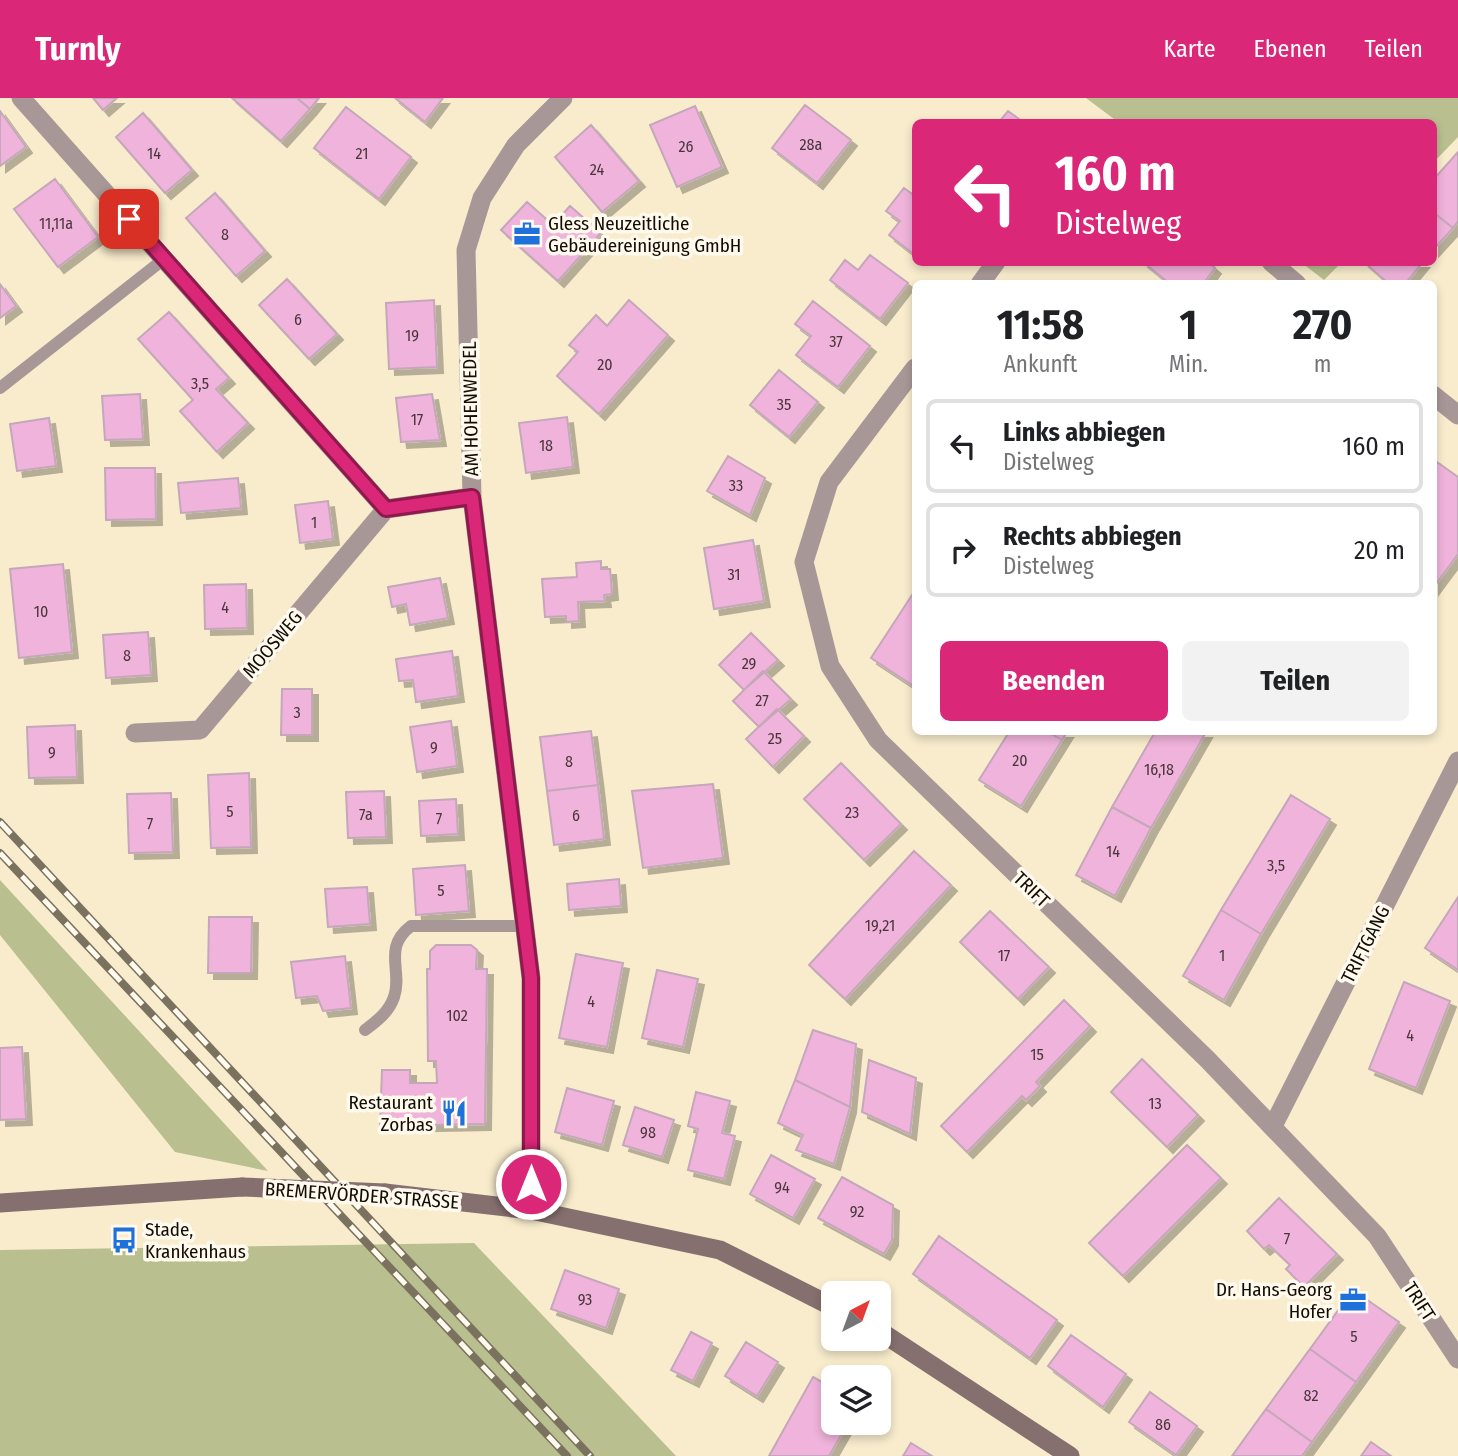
<!DOCTYPE html>
<html lang="de">
<head>
<meta charset="utf-8">
<style>
	body { margin:0; font-family:"Fira Sans Condensed",sans-serif; background:#f2f2f2; color:#202124; height:100vh; display:flex; flex-direction:column; font-size:26px; white-space:nowrap }
	* { box-sizing:border-box; margin:0 }
	p { font-size:23px; color:#757577 }
	.icon { flex:none; width:38px; height:38px; fill:none; stroke:currentColor; stroke-width:2; stroke-linecap:round; stroke-linejoin:round }
	.map { position:relative; flex:1; overflow:hidden }
	.sheet { position:absolute; left:912px; top:182px; width:525px; height:455px; display:flex; flex-direction:column; background:#fff; border-radius:10px; box-shadow:0 4px 10px #0003 }
	.sheet>* { flex:none }
	.top-card { position:absolute; left:912px; top:21px; width:525px; height:147px; border-radius:10px; box-shadow:0 4px 10px #0003; background:#db2777; color:#fff; overflow:hidden }
	.needle { width:46px; rotate:41deg }
	.fabs { position:absolute; left:821px; top:1183px; display:grid; gap:14px }
	.fabs a { display:grid; place-items:center; width:70px; height:70px; border-radius:10px; background:#fff; box-shadow:0 4px 10px #0003; font-size:35px }
	.pin { position:absolute; display:grid; place-items:center; width:60px; height:60px; color:#fff; margin:-30px; border-radius:14px; box-shadow:0 4px 10px #0006 }
	.me { position:absolute; width:77px; margin:-38px; rotate:0deg; stroke-linejoin:round; filter:drop-shadow(0 0 5px #0008) }
	.turn { display:flex; align-items:center; gap:24px; height:147px; padding:0 28px; font-size:32px }
	.turn .icon { width:91px; height:91px; stroke-width:2.5 }
	.turn b { display:block; font-size:49px; line-height:60px }
	.eta { display:flex; justify-content:space-evenly; align-items:center; height:119px; text-align:center }
	.eta b { font-size:42px; font-weight:700; line-height:49px }
	.button { display:flex; gap:14px; margin-top:auto; padding:14px 28px }
	.button a { flex:1; height:80px; border-radius:10px; background:#db2777; color:#fff; font-size:28px; font-weight:700; line-height:80px; text-align:center }
	.button a+a { background:#f2f2f2; color:#202124 }
	ul { padding:0; list-style:none }
	li { display:flex; align-items:center; gap:21px; height:94px; margin:0 14px 10px; padding:0 14px; border:4px solid #e0e0e0; border-radius:10px }
	li div { flex:1 }
	li b { display:block; font-size:26px }
	li em { font-style:normal }
	header { display:flex; align-items:center; gap:42px; box-sizing:border-box; height:98px; padding:0 35px; background:#db2777; color:#fff }
	header strong { font-size:33px }
	nav { display:flex; gap:38px; margin-inline-start:auto; font-size:24px }
	.map>svg:first-child { display:block }
</style>
</head>
<body>
<header>
<strong>Turnly</strong>
<nav><a>Karte</a><a>Ebenen</a><a>Teilen</a></nav>
</header>
<div class="map">
<svg width="1458" height="1358" viewBox="0 0 1458 1358">
	<defs>
		<filter id="shadow"><feDropShadow dx="6" dy="6" stdDeviation="0" flood-color="#0004"/></filter>
	</defs>
	<rect width="100%" height="100%" fill="#f8eccd"/>
	<path fill="#b9bf8f" d="M1086,0H1458V39L1433,65V24H1118Z
		M1302,165H1341L1324,182Z
		M0,782L268,1073L175,1054L0,837Z
		M474,1145L676,1358H0V1152Z"/>
	<path fill="#f0b3db" stroke="#c5a7ba" stroke-width="2" filter="url(#shadow)" d="M93,0H117L103,12Z
		M232,0H297L310,11L281,43Z
		M297,0H319L310,11Z
		M395,0H443L425,24Z
		M805,7L851,42L817,85L772,50Z
		M695,8L722,69L677,89L650,27Z
		M346,9L411,59L379,101L314,50Z
		M0,13L26,49L0,68Z
		M1008,13L1023,24H999Z
		M143,15L192,72L165,95L116,39Z
		M591,27L639,83L602,114L555,59Z
		M1458,54V123L1453,130L1433,114V82Z
		M55,81L98,139L58,169L14,111Z
		M904,90L915,98V157L889,137L900,123L886,113Z
		M215,95L265,153L236,178L186,120Z
		M527,104L553,127L570,108L601,135L558,183L501,132Z
		M1433,114L1453,130L1433,152Z
		M870,157L908,185L880,221L830,182L845,162L858,172Z
		M1143,164H1208L1215,170L1203,186H1170Z
		M1364,164H1423L1405,186H1389Z
		M287,181L337,236L309,261L259,207Z
		M0,186L16,208L0,220Z
		M434,202L437,269L389,271L386,205Z
		M629,202L668,237L599,316L557,278L578,254L569,247L596,217L607,228Z
		M813,203L870,248L838,289L796,257L811,238L795,226Z
		M169,214L229,280L216,291L248,325L217,354L180,313L193,302L138,241Z
		M779,272L818,304L789,339L750,307Z
		M140,296L143,341L105,342L102,298Z
		M432,296L440,342L401,344L396,300Z
		M567,319L573,369L526,375L519,325Z
		M49,320L56,368L17,373L10,326Z
		M728,358L765,380L750,417L707,393Z
		M1437,364L1458,379V456L1433,490V369Z
		M105,370H155L156,421L106,422Z
		M238,380L241,410L181,415L178,385Z
		M328,403L333,441L300,445L295,407Z
		M753,442L764,503L714,511L704,450Z
		M601,463V471H610L612,496L604,497L605,503L578,504L579,523L566,524V518L545,519L542,481L577,479L576,465Z
		M63,466L72,554L19,560L10,471Z
		M440,480L448,520L410,527L406,506L392,509L388,489Z
		M246,486L247,530L205,531L204,487Z
		M914,494L915,582L912,587L871,560Z
		M148,534L151,577L106,580L103,537Z
		M751,535L778,562L744,592L719,567Z
		M452,553L458,598L416,604L413,582L399,583L396,561Z
		M763,573L791,601L759,629L733,603Z
		M282,591H312V637H281Z
		M777,611L804,638L773,669L746,641Z
		M451,623L457,668L417,674L410,629Z
		M75,627L77,679L29,680L27,629Z
		M591,633L598,687L547,693L540,639Z
		M1009,634H1048L1062,642L1021,708L979,682Z
		M1048,634H1067L1062,642Z
		M1155,634H1206L1151,730L1112,709Z
		M841,665L901,726L864,762L804,701Z
		M249,675L251,749L211,750L208,677Z
		M713,686L723,760L643,770L632,693Z
		M598,687L604,741L554,747L547,693Z
		M384,693L386,739L348,740L346,694Z
		M171,695L173,754L129,755L127,696Z
		M1291,697L1330,721L1261,836L1221,812Z
		M456,701L458,736L421,738L419,703Z
		M1112,709L1151,730L1115,798L1076,777Z
		M914,753L951,787L845,901L809,867Z
		M465,767L469,813L416,817L413,771Z
		M619,781L621,808L569,812L567,786Z
		M367,789L370,826L328,829L325,791Z
		M1458,799V872L1425,850Z
		M1221,812L1261,836L1224,902L1183,878Z
		M990,813L1049,869L1018,901L960,844Z
		M209,819H252L251,875H208Z
		M436,847H471L477,852L476,871H487L485,1026L380,1028L382,972H410V985H437L436,963H428L427,871H430V853Z
		M576,856L623,865L607,949L559,940Z
		M345,858L351,910L323,913L317,898L296,900L291,864Z
		M657,872L698,881L683,949L642,940Z
		M1404,884L1450,903L1416,990L1369,971Z
		M1064,902L1090,928L1036,984L1040,988L1026,1002L1022,998L967,1054L941,1028Z
		M813,932L856,946L850,1009L795,982Z
		M22,949L26,1021L0,1022V950Z
		M1142,961L1198,1017L1167,1049L1111,994Z
		M869,962L916,980L910,1036L862,1014Z
		M795,982L850,1009L834,1066L796,1052L803,1037L778,1025Z
		M567,990L614,1003L602,1047L555,1034Z
		M696,994L730,1003L722,1035L735,1038L724,1081L688,1072L698,1031L688,1028Z
		M635,1009L674,1022L662,1059L623,1047Z
		M1187,1047L1221,1080L1123,1178L1089,1145Z
		M771,1057L815,1081L793,1120L750,1096Z
		M842,1079L893,1107L892,1142L884,1156L818,1120Z
		M1279,1100L1337,1156L1304,1189L1286,1171L1290,1167L1269,1147L1264,1151L1247,1133Z
		M939,1138L1057,1222L1030,1260L913,1176Z
		M565,1172L619,1191L606,1230L551,1211Z
		M1353,1192L1399,1224L1356,1284L1310,1251Z
		M691,1234L712,1245L693,1283L671,1272Z
		M1071,1237L1126,1276L1103,1309L1048,1268Z
		M746,1244L778,1264L757,1298L725,1278Z
		M1310,1251L1356,1284L1312,1344L1266,1311Z
		M813,1279L833,1290V1325H848L829,1358H769Z
		M1150,1294L1197,1328L1176,1357L1129,1324Z
		M1266,1311L1312,1344L1302,1358H1232Z
		M1371,1344L1391,1358H1361Z
		M911,1345L932,1358H903Z"/>
	<g fill="none" stroke-linecap="round" stroke-linejoin="round">
		<path stroke="#a89797" stroke-width="12" d="M0,290L164,161
			M365,932C377,923 389,914 394,899C403,873 382,850 411,828H524"/>
		<path stroke="#a89797" stroke-width="19" d="M21,0L386,411L472,399
			M1271,164L1297,186
			M980,186L996,164
			M915,270L829,384L804,464L830,568L878,642L1207,961L1377,1138L1458,1261
			M1433,297L1458,317
			M135,635L200,632L386,411
			M1273,1028L1458,663
			M531,1112V880L472,399L466,152L482,100L516,47L563,0"/>
		<path stroke="#866f6f" stroke-width="19" d="M385,1095L531,1112L720,1152L833,1209
			M0,1105L242,1089
			M878,1232L1070,1358"/>
		<g stroke="#7a725f" stroke-width="8">
			<path id="rail" d="M0,724L590,1358
				M0,755L567,1358"/>
		</g>
		<use href="#rail" stroke="#fffaed" stroke-width="5" stroke-dasharray="16" stroke-linecap="butt"/>
		<path stroke="#866f6f" stroke-width="19" d="M242,1089L385,1095"/>
	</g>
	<g fill="none" stroke-linecap="round" stroke-linejoin="round">
		<g stroke="#8e194d" stroke-width="18">
			<path id="route" d="M129,121L386,411L472,399L531,880V1086"/>
		</g>
		<use href="#route" stroke="#db2777" stroke-width="12"/>
	</g>
	<defs>
		<g id="office-bare" transform="scale(2.1)"><path d="M-6-3h4V-5.5h4V-3h4V5H-6ZM-1-4.5V-3h2v-1.5ZM-6 0V1H6V0Z" fill="#1e71db" stroke="#fffaed" stroke-width="2.5" paint-order="stroke"/></g>
		<g id="restaurant-bare" transform="scale(2.1)"><path d="M-5-6h1v4h1v-4h1v4h1v-4h1v5L-1.5 .5V6h-2V.5L-5-1ZM5-6V6H3V1.5H1.5Q1.5-4 5-6Z" fill="#1e71db" stroke="#fffaed" stroke-width="2.5" paint-order="stroke"/></g>
		<g id="bus-bare" transform="scale(2.1)"><path d="M-5-6H5V4H4V6H2V4H-2V6H-4V4H-5ZM-3.5-4V0h7V-4ZM-3.5 1.2v1.5H-2V1.2ZM2 1.2v1.5H3.5V1.2Z" fill="#1e71db" stroke="#fffaed" stroke-width="2.5" paint-order="stroke"/></g>
	</defs>
	<g fill-rule="evenodd">
		<use href="#office-bare" x="527" y="136"/>
		<use href="#restaurant-bare" x="454" y="1015"/>
		<use href="#bus-bare" x="124" y="1142"/>
		<use href="#office-bare" x="1353" y="1202"/>
	</g>
	<g text-anchor="middle" stroke-width="7" stroke-linejoin="round" paint-order="stroke">
		<g font-size="16" fill="#4a363a">
			<text x="811" y="52">28a</text>
			<text x="686" y="54">26</text>
			<text x="154" y="61">14</text>
			<text x="362" y="61">21</text>
			<text x="597" y="77">24</text>
			<text x="56" y="131">11,11a</text>
			<text x="225" y="142">8</text>
			<text x="298" y="227">6</text>
			<text x="412" y="243">19</text>
			<text x="836" y="249">37</text>
			<text x="605" y="272">20</text>
			<text x="200" y="291">3,5</text>
			<text x="784" y="312">35</text>
			<text x="417" y="327">17</text>
			<text x="546" y="353">18</text>
			<text x="736" y="393">33</text>
			<text x="314" y="430">1</text>
			<text x="734" y="482">31</text>
			<text x="225" y="515">4</text>
			<text x="41" y="519">10</text>
			<text x="127" y="563">8</text>
			<text x="749" y="571">29</text>
			<text x="762" y="608">27</text>
			<text x="297" y="620">3</text>
			<text x="775" y="646">25</text>
			<text x="434" y="655">9</text>
			<text x="52" y="660">9</text>
			<text x="1020" y="668">20</text>
			<text x="569" y="669">8</text>
			<text x="1159" y="677">16,18</text>
			<text x="230" y="719">5</text>
			<text x="852" y="720">23</text>
			<text x="366" y="722">7a</text>
			<text x="576" y="723">6</text>
			<text x="439" y="726">7</text>
			<text x="150" y="731">7</text>
			<text x="1113" y="759">14</text>
			<text x="1276" y="773">3,5</text>
			<text x="441" y="798">5</text>
			<text x="880" y="833">19,21</text>
			<text x="1004" y="863">17</text>
			<text x="1222" y="863">1</text>
			<text x="591" y="909">4</text>
			<text x="457" y="923">102</text>
			<text x="1410" y="943">4</text>
			<text x="1037" y="962">15</text>
			<text x="1155" y="1011">13</text>
			<text x="648" y="1040">98</text>
			<text x="782" y="1095">94</text>
			<text x="857" y="1119">92</text>
			<text x="1287" y="1146">7</text>
			<text x="585" y="1207">93</text>
			<text x="1354" y="1244">5</text>
			<text x="1311" y="1303">82</text>
			<text x="1163" y="1332">86</text>
		</g>
		<g font-size="19" fill="#120d04" stroke="#fffaed" text-anchor="start">
			<text x="548" y="132">Gless Neuzeitliche<tspan x="548" dy="22">Gebäudereinigung GmbH</tspan></text>
			<text x="433" y="1011" text-anchor="end">Restaurant<tspan x="433" dy="22">Zorbas</tspan></text>
			<text x="145" y="1138">Stade,<tspan x="145" dy="22">Krankenhaus</tspan></text>
			<text x="1332" y="1198" text-anchor="end">Dr. Hans-Georg<tspan x="1332" dy="22">Hofer</tspan></text>
		</g>
		<g font-size="19" fill="#120d04" stroke="#fffaed">
			<text transform="translate(470 311) rotate(-91)" y="7">AM HOHENWEDEL</text>
			<text transform="translate(272 546) rotate(-50)" y="7">MOOSWEG</text>
			<text transform="translate(1032 791) rotate(44)" y="7">TRIFT</text>
			<text transform="translate(1365 846) rotate(-63)" y="7">TRIFTGANG</text>
			<text transform="translate(362 1097) rotate(4)" y="7">BREMERVÖRDER STRASSE</text>
			<text transform="translate(1420 1203) rotate(57)" y="7">TRIFT</text>
		</g>
	</g>
</svg>
<div class="fabs">
<a><svg class="needle" viewBox="-14 -14 28 28"><path d="M0-13l5 13h-10z" fill="#e53935"/><path d="M0 13l5-13h-10z" fill="#757577"/></svg></a>
<a><svg class="icon" aria-label="layers" viewBox="0 0 24 24"><path d="M12 4l9 5-9 5-9-5zM3 14l9 5 9-5"/></svg></a>
</div>
<div class="pin" style="left:129px;top:121px;background:#d93025"><svg class="icon" aria-label="arrive" viewBox="0 0 24 24"><path d="M6 21V4h12l-3 4 3 4H6"/></svg></div>
<svg class="me" style="left:531px;top:1086px" viewBox="-20 -20 40 40"><circle r="17" fill="#db2777" stroke="#fff" stroke-width="3"/><path d="M0-11L8 9 0 5-8 9z" fill="#fff"/></svg>
<div class="top-card">
<div class="turn"><svg class="icon" aria-label="left" viewBox="0 0 24 24"><path d="M17 20v-9H6M10 6l-5 5 5 5"/></svg><div><b>160 m</b>Distelweg</div></div>
</div>
<section class="sheet">
<div class="eta">
<div><b>11:58</b><p>Ankunft</p></div>
<div><b>1</b><p>Min.</p></div>
<div><b>270</b><p>m</p></div>
</div>
<ul>
<li><svg class="icon" aria-label="left" viewBox="0 0 24 24"><path d="M17 20v-9H6M10 6l-5 5 5 5"/></svg><div><b>Links abbiegen</b><p>Distelweg</p></div><em>160 m</em></li>
<li><svg class="icon" aria-label="right" viewBox="0 0 24 24"><path d="M7 20v-9h11M14 6l5 5-5 5"/></svg><div><b>Rechts abbiegen</b><p>Distelweg</p></div><em>20 m</em></li>
</ul>
<div class="button"><a>Beenden</a><a>Teilen</a></div>
</section>
</div>
</body>
</html>
